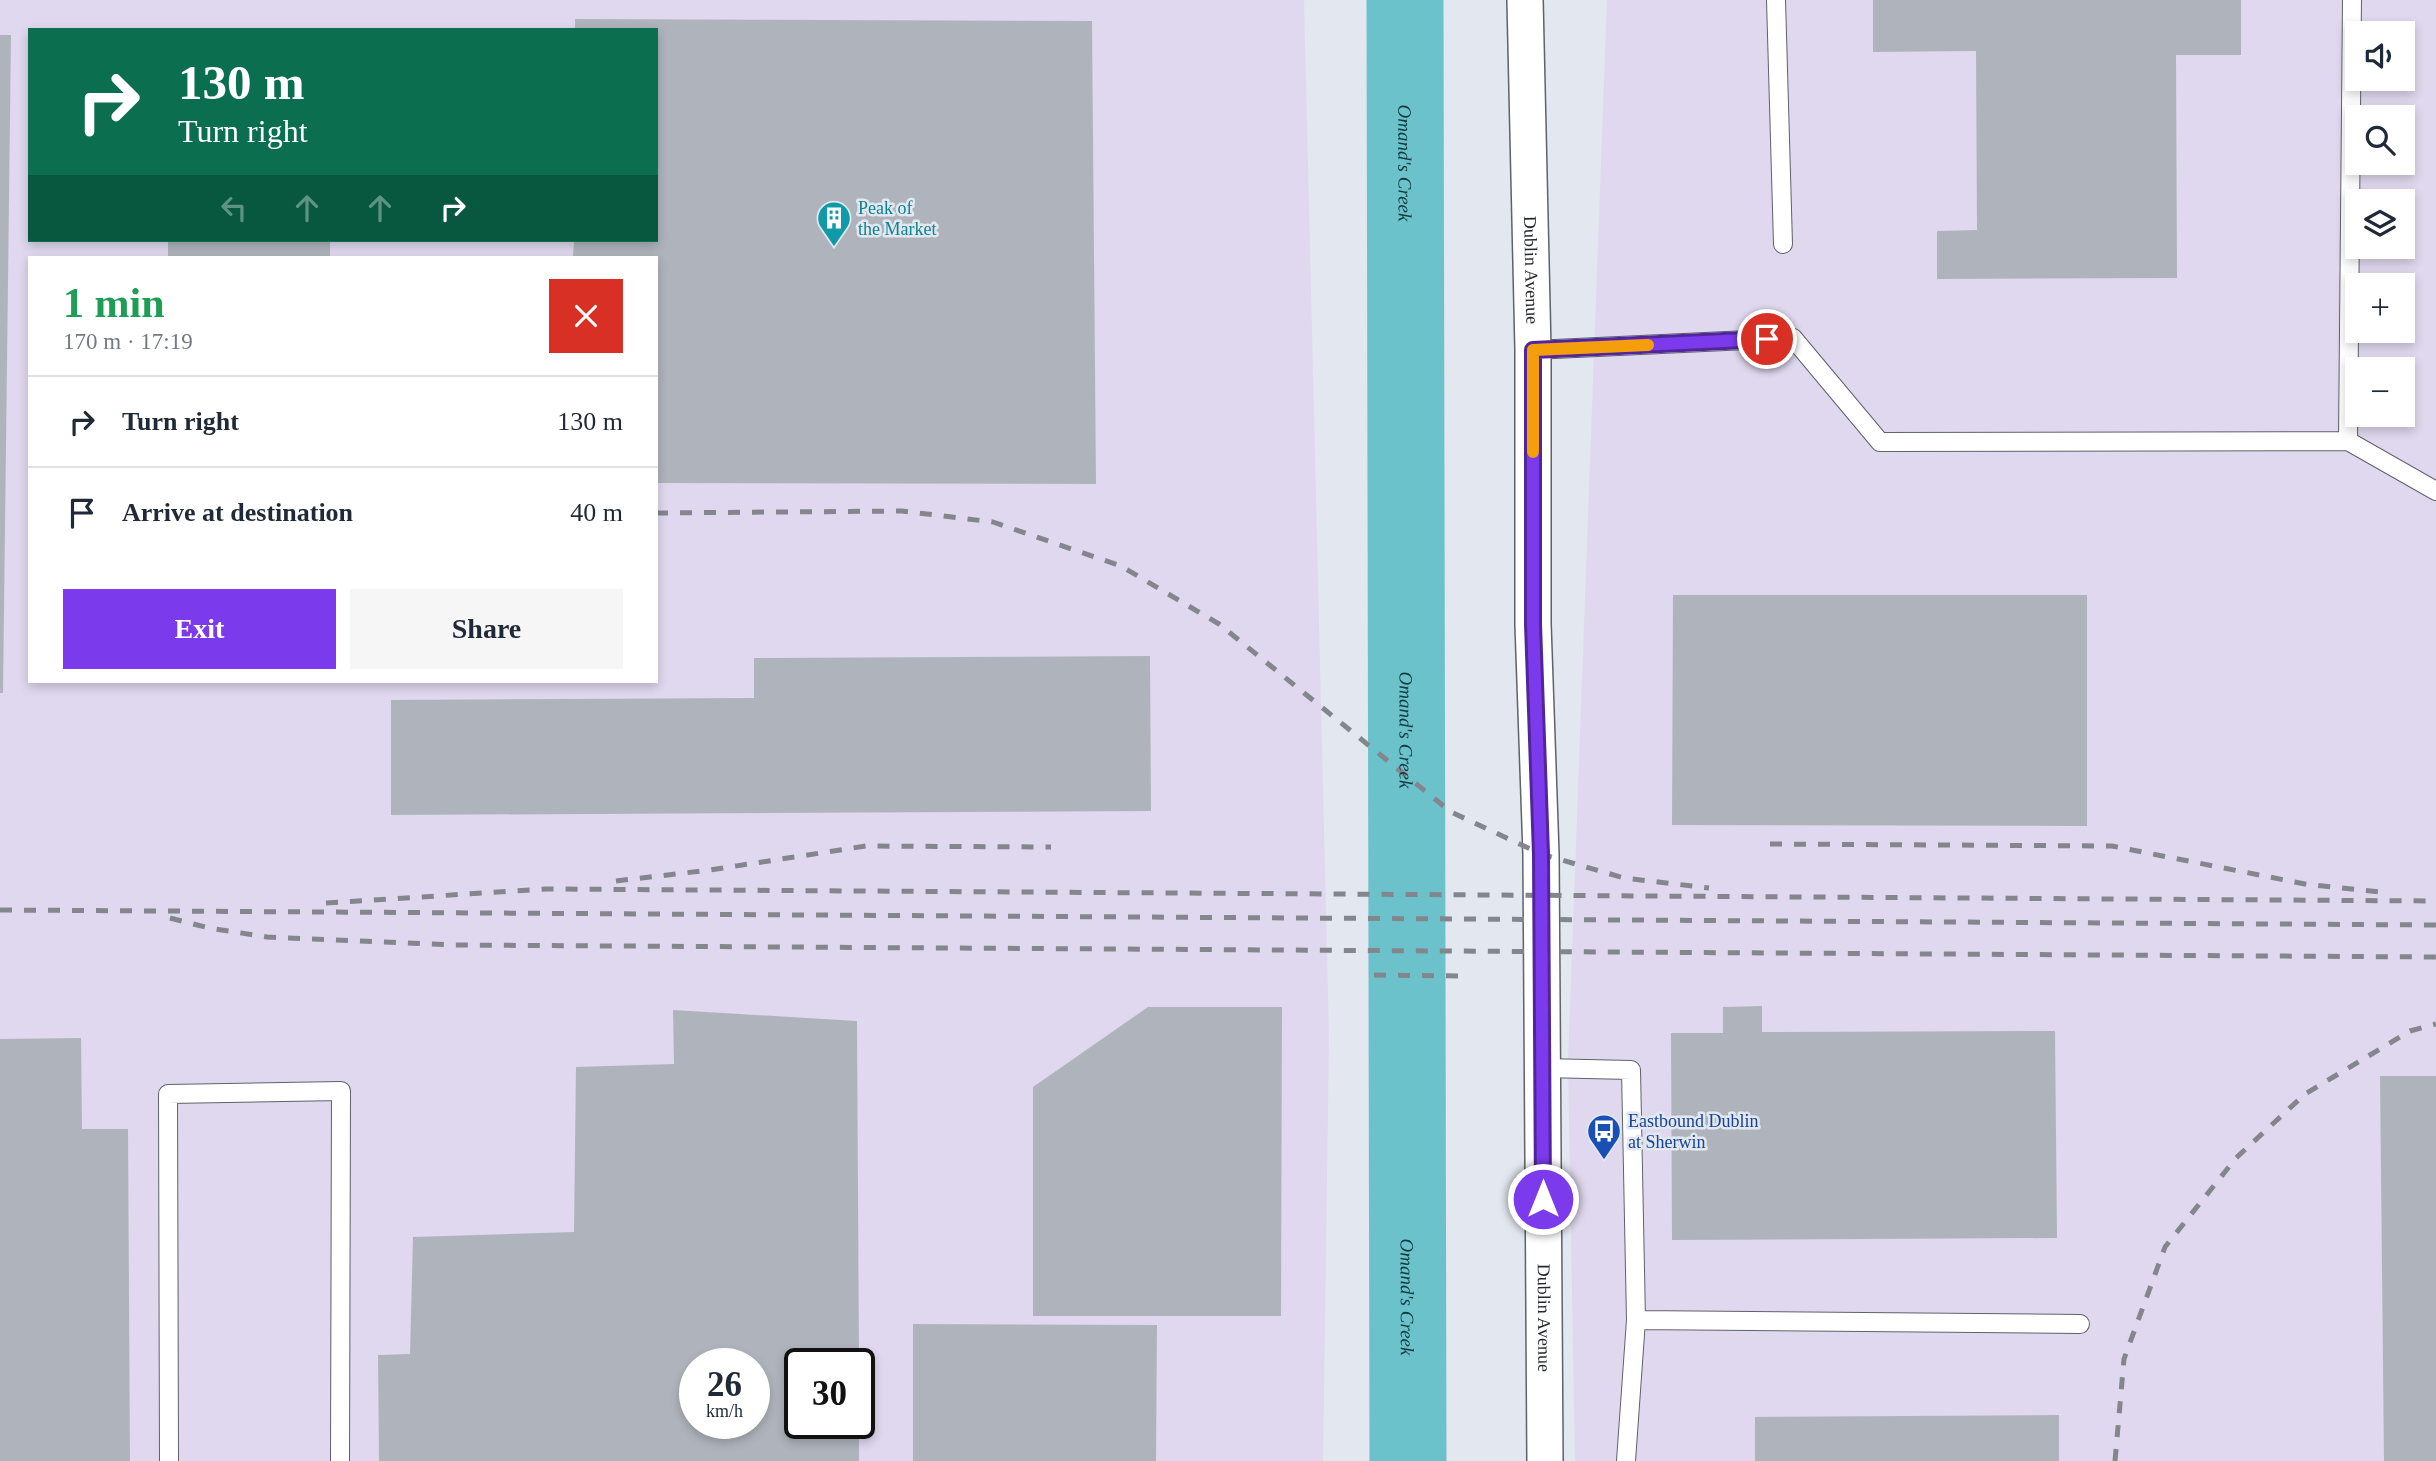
<!DOCTYPE html>
<html lang="en">
<head>
<meta charset="utf-8">
<style>
	body { margin:0; font-family:"Times New Roman",serif; background:#f6f6f7; color:#1f2937; height:100vh; display:flex; flex-direction:column; font-size:26px; white-space:nowrap }
	* { box-sizing:border-box; margin:0 }
	p { font-size:23px; color:#747a83 }
	.icon { flex:none; width:38px; height:38px; fill:none; stroke:currentColor; stroke-width:2; stroke-linecap:round; stroke-linejoin:round }
	.map { position:relative; flex:1; overflow:hidden }
	.panel { position:absolute; left:28px; top:256px; width:630px; height:427px; display:flex; flex-direction:column; background:#fff; border-radius:0px; box-shadow:0 4px 10px #0003 }
	.panel>* { flex:none }
	.guide { position:absolute; left:28px; top:28px; width:630px; height:214px; border-radius:0px; box-shadow:0 4px 10px #0003; background:#0b6e4f; color:#fff; overflow:hidden }
	.fabs { position:absolute; left:2345px; top:21px; display:grid; gap:14px }
	.fabs a { display:grid; place-items:center; width:70px; height:70px; border-radius:0px; background:#fff; box-shadow:0 4px 10px #0003; font-size:35px }
	.speed { position:absolute; left:679px; top:1348px; display:flex; gap:14px; font-size:35px; font-weight:700; text-align:center }
	.speed>* { display:grid; place-content:center; width:91px; height:91px; border-radius:50%; background:#fff; box-shadow:0 4px 10px #0003; line-height:1 }
	.speed small { font-size:18px; font-weight:400 }
	.speed .limit { border:4px solid #111; border-radius:10px; background:#fff; color:#111 }
	.pin { position:absolute; display:grid; place-items:center; width:60px; height:60px; color:#fff; margin:-30px; border:4px solid #fff; border-radius:50%; box-shadow:0 2px 7px #0007 }
	.me { position:absolute; width:77px; margin:-38px; rotate:0deg; stroke-linejoin:round; filter:drop-shadow(0 0 5px #0008) }
	.turn { display:flex; align-items:center; gap:24px; height:147px; padding:0 35px; font-size:32px }
	.turn .icon { width:91px; height:91px; stroke-width:2.5 }
	.turn b { display:block; font-size:49px; line-height:60px }
	.lanes { display:flex; align-items:center; height:66px; padding:0 35px; background:#0003; justify-content:center; gap:35px; direction:ltr }
	.lanes .off { opacity:.35 }
	.round { display:grid; place-items:center; flex:none; width:74px; height:74px; border-radius:0px; background:#f6f6f7 }
	.headline { display:flex; align-items:center; justify-content:space-between; height:119px; padding:0 35px }
	h1 { font-size:42px; font-weight:800; line-height:52px; color:#1e9e55 }
	.primary-button { display:flex; gap:14px; margin-top:auto; padding:14px 35px }
	.primary-button a { flex:1; height:80px; border-radius:0px; background:#7c3aed; color:#fff; font-size:28px; font-weight:800; line-height:80px; text-align:center }
	.primary-button a+a { background:#f6f6f7; color:#1f2937 }
	ul { padding:0; list-style:none }
	li { display:flex; align-items:center; gap:21px; height:91px; padding:0 35px; border-top:2px solid #e0e1e3 }
	li div { flex:1 }
	li b { display:block; font-size:26px }
	li em { font-style:normal }
	.map>svg:first-child { display:block }
</style>
</head>
<body>
<div class="map">
<svg width="2436" height="1461" viewBox="0 0 2436 1461">
	<rect width="100%" height="100%" fill="#e2e7f0"/>
	<path fill="#e0d8ee" fill-rule="evenodd" d="M0,0H1304L1329,1038L1323,1461H0ZM30,30H656V240H30ZM30,257H656V681H30ZM695,1363H754V1423H695ZM800,1363H859V1423H800Z
		M1607,0H2436V1461H1575L1568,1062ZM2357,33H2403V79H2357ZM2357,117H2403V163H2357ZM2357,201H2403V247H2357ZM2357,285H2403V331H2357ZM2357,369H2403V415H2357Z"/>
	<g fill="none" stroke-linecap="round" stroke-linejoin="round">
		<path stroke="#6cc2cb" stroke-width="77" id="s1" d="M1405,0L1408,1461"/>
	</g>
	<path fill="#afb4bc" fill-rule="evenodd" d="M1873,0H2241V55H2176L2177,278L1937,279V231L1977,230L1976,51L1873,52Z
		M575,19L1092,21L1096,484L656,483V257H573L574,240H656V30H575Z
		M0,35H11L3,693H0Z
		M168,240H330V257H168Z
		M1673,595H2087V826L1672,825Z
		M1150,656L1151,811L391,815V700L754,698V658Z
		M1762,1006V1032L2055,1031L2057,1238L1672,1240L1671,1033H1723V1007Z
		M1148,1007H1282L1281,1316H1033V1087Z
		M673,1010L857,1021L859,1363H800V1423H859V1461H379L378,1355L410,1354L413,1237L574,1232L576,1067L674,1064ZM695,1363H754V1423H695Z
		M81,1038L82,1129H128L130,1461H0V1039Z
		M2380,1076H2436V1461H2384Z
		M913,1324L1157,1325L1156,1461H913Z
		M2059,1415V1461H1755V1417Z"/>
	<g fill="none" stroke-linecap="round" stroke-linejoin="round">
		<g stroke="#5e626a" stroke-width="20">
			<path id="service" d="M1776,0L1783,244
				M1533,350L1793,338L1880,442L2348,441L2352,0
				M2348,441L2436,491
				M1542,1068L1631,1070L1636,1320L1626,1461
				M1636,1320L2080,1324
				M169,1461L168,1094L341,1091L340,1461"/>
		</g>
		<g stroke="#5e626a" stroke-width="38">
			<g id="minor">
				<path id="s2" d="M1525,0L1533,350V624L1541,854L1545,1461"/>
			</g>
		</g>
		<use href="#service" stroke="#fff" stroke-width="18"/>
		<use href="#minor" stroke="#fff" stroke-width="35"/>
		<path stroke="#83868c" stroke-width="5" stroke-dasharray="12 12" stroke-linecap="butt" d="M656,513L902,511L993,522L1121,566L1219,624L1451,812L1541,854L1624,878L1709,888
			M1770,844L2112,846L2305,884L2380,892
			M616,881L710,870L866,846L1051,847
			M326,903L546,889L2436,901
			M0,910L2436,925
			M170,918L209,928L267,937L453,945L2436,957
			M1374,975L1460,976
			M2115,1461L2124,1359L2165,1247L2236,1158L2305,1094L2410,1031L2436,1024"/>
	</g>
	<g fill="none" stroke-linecap="round" stroke-linejoin="round">
		<g stroke="#51269a" stroke-width="18">
			<path id="route" d="M1543,1199L1541,854L1533,624V350L1767,339"/>
		</g>
		<use href="#route" stroke="#7c3aed" stroke-width="12"/>
		<path stroke="#f59e0b" stroke-width="12" d="M1533,452V350L1648,345"/>
	</g>
	<defs>
		<g id="building-pin" transform="scale(1.75)"><path d="M0 17L-7.5 6A9.5 9.5 0 1 1 7.5 6Z" fill="#0f9aa8" stroke="#e2e7f0"/><path d="M-4-6H4V6H1V3H-1V6H-4ZM-2.5-4.3h1.7v1.8h-1.7ZM.8-4.3h1.7v1.8H.8ZM-2.5-1h1.7V.8h-1.7ZM.8-1h1.7V.8H.8Z" fill="#fff"/></g>
		<g id="bus-pin" transform="scale(1.75)"><path d="M0 17L-7.5 6A9.5 9.5 0 1 1 7.5 6Z" fill="#1a4fb4" stroke="#e2e7f0"/><path d="M-5-6H5V4H4V6H2V4H-2V6H-4V4H-5ZM-3.5-4V0h7V-4ZM-3.5 1.2v1.5H-2V1.2ZM2 1.2v1.5H3.5V1.2Z" fill="#fff"/></g>
	</defs>
	<g fill-rule="evenodd">
		<use href="#building-pin" x="834" y="218"/>
		<use href="#bus-pin" x="1604" y="1131"/>
	</g>
	<g text-anchor="middle" stroke-width="5" stroke-linejoin="round" paint-order="stroke">
		<g font-size="18" fill="#0d838f" stroke="#e2e7f0" text-anchor="start">
			<text x="858" y="214">Peak of<tspan x="858" dy="21">the Market</tspan></text>
		</g>
		<g font-size="18" fill="#26282b" stroke="#e2e7f0">
			<text dy="6" stroke="none"><textPath href="#s2" startOffset="270">Dublin Avenue</textPath></text>
			<text dy="6" stroke="none"><textPath href="#s2" startOffset="1318">Dublin Avenue</textPath></text>
		</g>
		<g font-size="18" fill="#164399" stroke="#e2e7f0" text-anchor="start">
			<text x="1628" y="1127">Eastbound Dublin<tspan x="1628" dy="21">at Sherwin</tspan></text>
		</g>
		<g font-size="19" font-style="italic" fill="#113b3f" stroke="#e2e7f0">
			<text dy="7" stroke="none"><textPath href="#s1" startOffset="163">Omand's Creek</textPath></text>
			<text dy="7" stroke="none"><textPath href="#s1" startOffset="730">Omand's Creek</textPath></text>
			<text dy="7" stroke="none"><textPath href="#s1" startOffset="1297">Omand's Creek</textPath></text>
		</g>
	</g>
</svg>
<div class="fabs">
<a><svg class="icon" aria-label="sound" viewBox="0 0 24 24"><path d="M4 9h4l5-4v14l-5-4H4zM17 9q2 3 0 6"/></svg></a>
<a><svg class="icon" aria-label="search" viewBox="0 0 24 24"><circle cx="10" cy="10" r="6"/><path d="M15 15l6 6"/></svg></a>
<a><svg class="icon" aria-label="layers" viewBox="0 0 24 24"><path d="M12 4l9 5-9 5-9-5zM3 14l9 5 9-5"/></svg></a>
<a>+</a>
<a>−</a>
</div>
<div class="speed"><div>26<small>km/h</small></div><div class="limit">30</div></div>
<div class="pin" style="left:1767px;top:339px;background:#d93025"><svg class="icon" aria-label="arrive" viewBox="0 0 24 24"><path d="M6 21V4h12l-3 4 3 4H6"/></svg></div>
<svg class="me" style="left:1543px;top:1199px" viewBox="-20 -20 40 40"><circle r="17" fill="#7c3aed" stroke="#fff" stroke-width="3"/><path d="M0-11L8 9 0 5-8 9z" fill="#fff"/></svg>
<div class="guide">
<div class="turn"><svg class="icon" aria-label="right" viewBox="0 0 24 24"><path d="M7 20v-9h11M14 6l5 5-5 5"/></svg><div><b>130 m</b>Turn right</div></div>
<div class="lanes"><svg class="icon off" aria-label="left" viewBox="0 0 24 24"><path d="M17 20v-9H6M10 6l-5 5 5 5"/></svg><svg class="icon off" aria-label="ahead" viewBox="0 0 24 24"><path d="M12 20V5M6 11l6-6 6 6"/></svg><svg class="icon off" aria-label="ahead" viewBox="0 0 24 24"><path d="M12 20V5M6 11l6-6 6 6"/></svg><svg class="icon" aria-label="right" viewBox="0 0 24 24"><path d="M7 20v-9h11M14 6l5 5-5 5"/></svg></div>
</div>
<section class="panel">
<div class="headline"><div><h1>1 min</h1><p>170 m · 17:19</p></div><a class="round" style="background:#d93025;color:#fff"><svg class="icon" aria-label="close" viewBox="0 0 24 24"><path d="M6 6l12 12M18 6L6 18"/></svg></a></div>
<ul>
<li><svg class="icon" aria-label="right" viewBox="0 0 24 24"><path d="M7 20v-9h11M14 6l5 5-5 5"/></svg><div><b>Turn right</b></div><em>130 m</em></li>
<li><svg class="icon" aria-label="arrive" viewBox="0 0 24 24"><path d="M6 21V4h12l-3 4 3 4H6"/></svg><div><b>Arrive at destination</b></div><em>40 m</em></li>
</ul>
<div class="primary-button"><a>Exit</a><a>Share</a></div>
</section>
</div>
</body>
</html>
